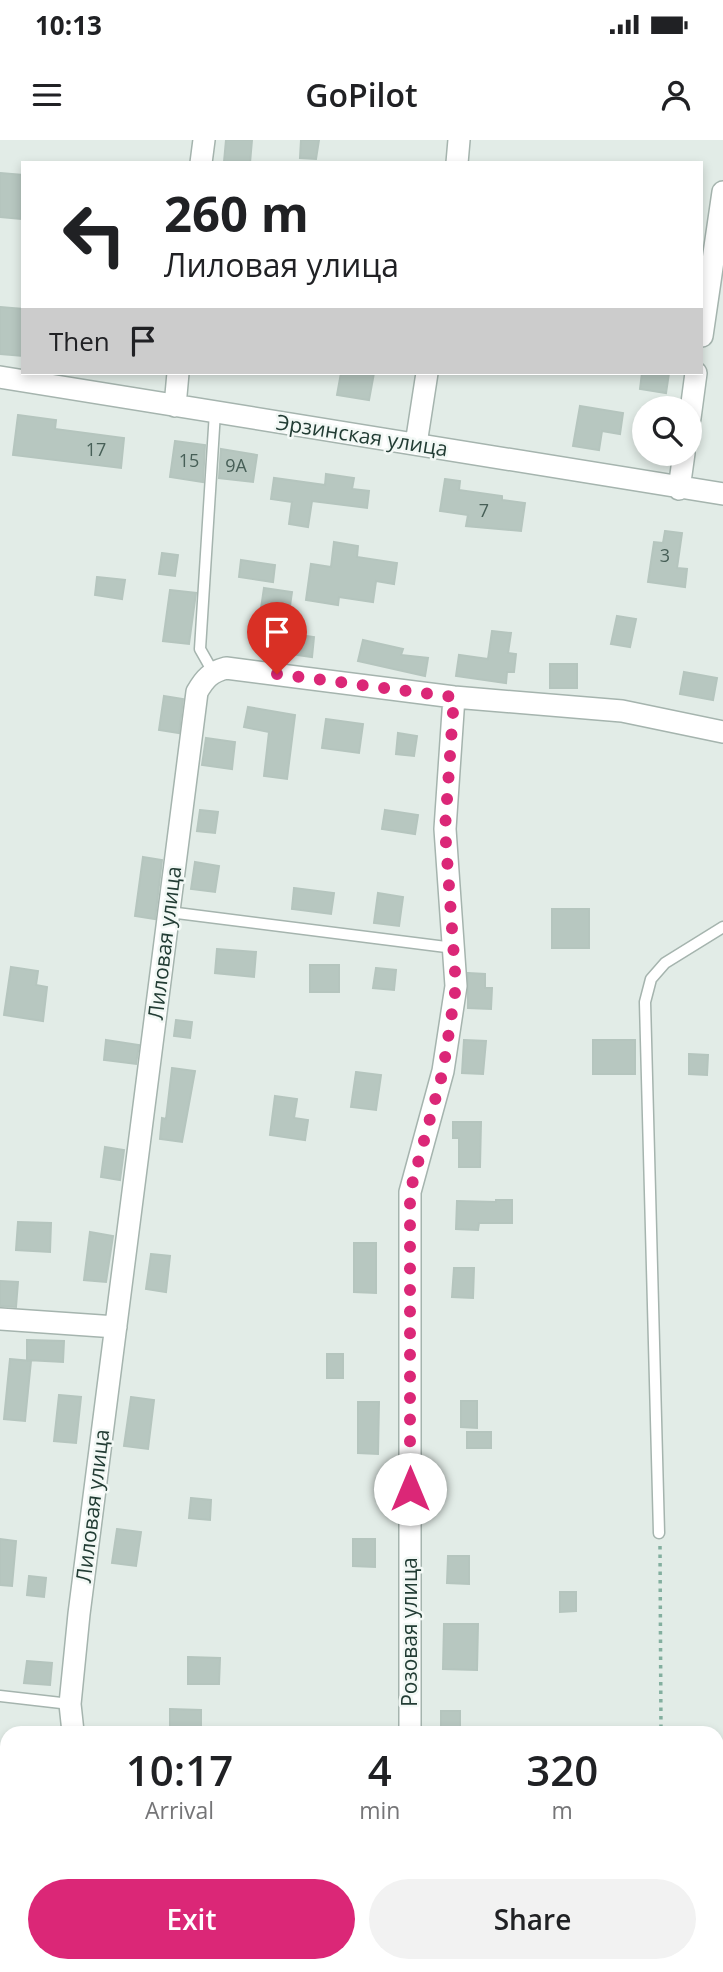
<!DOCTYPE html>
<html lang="en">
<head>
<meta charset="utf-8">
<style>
	body { margin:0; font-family:"Open Sans",sans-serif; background:#f2f2f2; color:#202124; height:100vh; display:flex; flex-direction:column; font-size:26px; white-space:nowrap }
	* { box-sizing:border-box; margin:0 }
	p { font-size:23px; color:#757577 }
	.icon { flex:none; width:38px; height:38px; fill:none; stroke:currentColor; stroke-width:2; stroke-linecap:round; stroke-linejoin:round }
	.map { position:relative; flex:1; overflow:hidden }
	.details { position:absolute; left:0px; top:1586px; width:724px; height:247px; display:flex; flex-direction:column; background:#fff; border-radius:21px 21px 0 0; box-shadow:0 4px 10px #0003 }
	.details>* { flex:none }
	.top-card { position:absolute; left:21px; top:21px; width:682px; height:214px; border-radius:0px; box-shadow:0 4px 10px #0003; background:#fff; color:#202124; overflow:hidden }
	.controls { position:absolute; left:632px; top:256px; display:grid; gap:14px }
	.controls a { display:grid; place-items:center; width:70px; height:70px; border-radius:50%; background:#fff; box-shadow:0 4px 10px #0003; font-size:35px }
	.pin { position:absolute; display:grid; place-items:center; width:60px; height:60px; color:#fff; margin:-72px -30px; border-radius:50% 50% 50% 0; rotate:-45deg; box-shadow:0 0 7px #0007 }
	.pin .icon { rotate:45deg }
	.me { position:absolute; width:77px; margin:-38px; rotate:0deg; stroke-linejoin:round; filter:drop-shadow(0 0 5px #0008) }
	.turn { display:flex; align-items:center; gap:24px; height:147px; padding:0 28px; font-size:32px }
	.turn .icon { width:91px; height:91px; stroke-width:2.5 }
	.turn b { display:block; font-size:49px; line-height:60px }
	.then { display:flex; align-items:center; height:66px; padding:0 28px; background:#0003; gap:14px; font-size:26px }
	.eta { display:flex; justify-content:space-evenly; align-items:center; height:119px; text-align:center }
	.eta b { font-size:42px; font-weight:600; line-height:49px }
	.primary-button { display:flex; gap:14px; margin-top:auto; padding:14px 28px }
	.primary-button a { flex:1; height:80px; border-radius:42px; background:#db2777; color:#fff; font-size:28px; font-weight:600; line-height:80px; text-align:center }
	.primary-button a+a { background:#f2f2f2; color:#202124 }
	.status { display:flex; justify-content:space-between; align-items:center; height:49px; padding:0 35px; background:#fff; direction:ltr }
	.status svg { height:19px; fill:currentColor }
	header { display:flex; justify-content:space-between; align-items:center; height:91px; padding:0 28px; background:#fff; font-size:32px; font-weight:600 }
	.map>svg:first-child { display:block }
</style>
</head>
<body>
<div class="status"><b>10:13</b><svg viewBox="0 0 49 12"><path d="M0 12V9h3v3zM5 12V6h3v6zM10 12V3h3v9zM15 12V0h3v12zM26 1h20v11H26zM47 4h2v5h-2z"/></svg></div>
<header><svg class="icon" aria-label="menu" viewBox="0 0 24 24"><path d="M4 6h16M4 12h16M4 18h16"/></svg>GoPilot<svg class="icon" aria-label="person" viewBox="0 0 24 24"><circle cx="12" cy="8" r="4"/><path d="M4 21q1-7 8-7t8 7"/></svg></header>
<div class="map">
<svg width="723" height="1832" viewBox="0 0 723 1832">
	<rect width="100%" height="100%" fill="#e2ece7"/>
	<path fill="#b7c7c0" stroke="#b5c5be" stroke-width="2" d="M226,0H252L250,23L224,22Z
		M301,0H319L316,19L300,18Z
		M0,33L23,35L21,79L0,77Z
		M0,167L23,169V216L0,214Z
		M341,233H374L369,260L337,255Z
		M642,233H669L666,253L640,249Z
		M580,266L623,273L620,294L602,291L599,310L573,306Z
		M18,275L56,280L55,289L124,298L121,328L13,315Z
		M175,301L205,305L203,342L170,337Z
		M221,309L257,315L253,342L219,338Z
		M326,334L354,338L352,349L369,351L367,368L312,361L308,387L289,384L292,362L271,359L274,338L325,345Z
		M445,339L460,341L459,350L502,356V360L525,363L521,391L466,386L468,375L440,371Z
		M665,391L682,393L677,428L687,429L685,447L648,442L654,402L663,403Z
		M334,402L358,406L357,417L397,423L394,444L376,441L373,462L339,457L338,465L306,460L311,424L331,427Z
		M162,413L178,415L175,436L159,434Z
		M241,420L275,425L273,442L239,437Z
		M97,437L125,440L122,459L95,455Z
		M264,448L292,452L286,493L314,497L312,517L255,509Z
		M170,450L196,453L189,504L163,501Z
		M617,476L636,479L630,507L611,504Z
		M492,491L511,493L508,513L516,514L514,532H507L506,543L456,536L459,515L488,519Z
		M363,500L403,509L401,515L428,518L425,536L358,521Z
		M550,524H577V548H550Z
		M684,532L717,538L713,560L680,554Z
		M164,556L183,559L179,593L159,590Z
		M248,567L295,575L287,639L264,636L269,592L244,587Z
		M326,579L363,584L359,613L322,608Z
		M398,593L417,596L414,616L396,614Z
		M206,598L235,602L232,629L202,625Z
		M200,670L218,672L215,693L197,691Z
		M385,670L418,675L415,694L382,689Z
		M143,717L162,720L155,779L135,776Z
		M195,722L219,726L215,752L191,749Z
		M294,748L334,753L331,774L292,769Z
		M378,753L403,757L399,786L374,783Z
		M552,769H589V808H552Z
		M217,809L256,812L254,837L215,833Z
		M310,825H339V852H310Z
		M11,827L38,831L36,845L47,847L43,881L4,875Z
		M376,828L396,830L394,850L373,848Z
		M468,833L485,834V848H492L491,869L468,868Z
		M176,880L192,882L190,898L174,896Z
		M106,900L139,905L136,924L104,920Z
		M464,900L486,901L483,934L462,933Z
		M593,900H635V934H593Z
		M689,914L708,915L707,935L689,934Z
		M172,928L195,931L182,1002L160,999L162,978L166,979Z
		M356,932L381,935L376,970L351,967Z
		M275,956L297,959L294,978L308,980L305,1000L270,995Z
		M453,982H481L480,1027H459V998H453Z
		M105,1007L124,1010L120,1040L101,1037Z
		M496,1060H512V1083H479L478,1090L456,1089L457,1061L496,1062Z
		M18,1082L51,1083L50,1112L16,1110Z
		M90,1092L113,1096L106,1142L84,1140Z
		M354,1103H376V1153L354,1152Z
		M151,1114L170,1116L166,1152L146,1149Z
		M454,1128H474L473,1158L452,1157Z
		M0,1141L18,1142L16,1167L0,1166Z
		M27,1200L64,1201L63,1222L27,1220Z
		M327,1214H343V1238H327Z
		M10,1219L31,1221L25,1281L4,1279Z
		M59,1255L81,1257L76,1303L54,1301Z
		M131,1257L154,1260L148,1309L124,1306Z
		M461,1261H477V1288L461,1287Z
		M358,1262H379L378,1314L358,1313Z
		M467,1292H491V1308H467Z
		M191,1358L211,1360L210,1380L189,1378Z
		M117,1389L141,1392L136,1426L112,1423Z
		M0,1399L16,1401L12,1446L0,1445Z
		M353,1399H375V1427L353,1426Z
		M448,1416H469V1444L447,1443Z
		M29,1436L46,1438L44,1457L27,1455Z
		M560,1452H576V1471L560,1472Z
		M444,1484H478L477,1530L443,1529Z
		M188,1517L220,1518L219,1544H188Z
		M27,1521L52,1523L50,1545L24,1543Z
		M170,1569L201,1570V1587H170Z
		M441,1571H460V1592L441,1591Z"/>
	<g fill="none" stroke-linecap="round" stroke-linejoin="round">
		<g stroke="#a5b4ae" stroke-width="13">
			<path id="service" d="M213,532L200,509L215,272
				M169,772L454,808
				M659,1393L645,862L651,839L665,823L723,787
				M0,1556L70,1564"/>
		</g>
		<g stroke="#a5b4ae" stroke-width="24">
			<path id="minor" d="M201,23L204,0
				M457,23L459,0
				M702,196L723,52
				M0,237L723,354
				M175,266L178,233
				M690,278L696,233
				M416,304L427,233
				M679,349L684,313
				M0,1179L116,1187
				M73,1592L70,1564L79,1474L197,552C205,538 211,532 226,528L454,557L622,571L723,592
				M410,1592V1052L443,931L456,846L445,689L454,557
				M90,1825L91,1832
				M400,1825L401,1832"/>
		</g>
		<path stroke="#83af9f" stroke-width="3.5" stroke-dasharray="3.5 5" stroke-linecap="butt" d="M660,1406L661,1592
			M689,1825L690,1832
			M717,1832L723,1794"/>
		<use href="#service" stroke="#fff" stroke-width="10"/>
		<use href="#minor" stroke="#fff" stroke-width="21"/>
	</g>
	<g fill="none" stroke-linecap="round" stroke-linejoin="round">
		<path stroke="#db2777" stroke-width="12" stroke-dasharray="0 21.6" d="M277,534L454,557L445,689L456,846L443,931L410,1052V1349"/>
	</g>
	<g text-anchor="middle" stroke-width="5" stroke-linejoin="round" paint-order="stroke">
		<g font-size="18" fill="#475f57">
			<text x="96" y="316">17</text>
			<text x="189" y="327">15</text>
			<text x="236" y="332">9А</text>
			<text x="484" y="377">7</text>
			<text x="665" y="422">3</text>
		</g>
		<g font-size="21" fill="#223c34" stroke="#f2f8f5">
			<text transform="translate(362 296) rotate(9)" y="7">Эрзинская улица</text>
			<text transform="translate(165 803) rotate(-83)" y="7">Лиловая улица</text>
			<text transform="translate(93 1366) rotate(-83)" y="7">Лиловая улица</text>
			<text transform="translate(410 1492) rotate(-90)" y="7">Розовая улица</text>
		</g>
	</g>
</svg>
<div class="controls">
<a><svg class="icon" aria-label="search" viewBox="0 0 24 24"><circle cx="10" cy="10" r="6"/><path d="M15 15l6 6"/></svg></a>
</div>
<div class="pin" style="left:277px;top:534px;background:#d93025"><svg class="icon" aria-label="arrive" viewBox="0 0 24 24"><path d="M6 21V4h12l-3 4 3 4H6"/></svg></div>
<svg class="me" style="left:410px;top:1349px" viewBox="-20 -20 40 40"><circle r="19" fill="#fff"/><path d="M0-13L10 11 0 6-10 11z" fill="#db2777"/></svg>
<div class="top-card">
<div class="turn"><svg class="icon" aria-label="left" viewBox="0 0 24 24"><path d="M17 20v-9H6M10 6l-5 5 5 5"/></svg><div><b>260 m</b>Лиловая улица</div></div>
<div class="then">Then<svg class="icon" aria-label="arrive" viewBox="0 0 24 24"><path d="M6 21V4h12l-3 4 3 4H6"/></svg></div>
</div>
<section class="details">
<div class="eta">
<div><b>10:17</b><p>Arrival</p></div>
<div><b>4</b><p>min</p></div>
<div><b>320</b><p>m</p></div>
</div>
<div class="primary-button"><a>Exit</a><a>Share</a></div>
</section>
</div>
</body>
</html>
